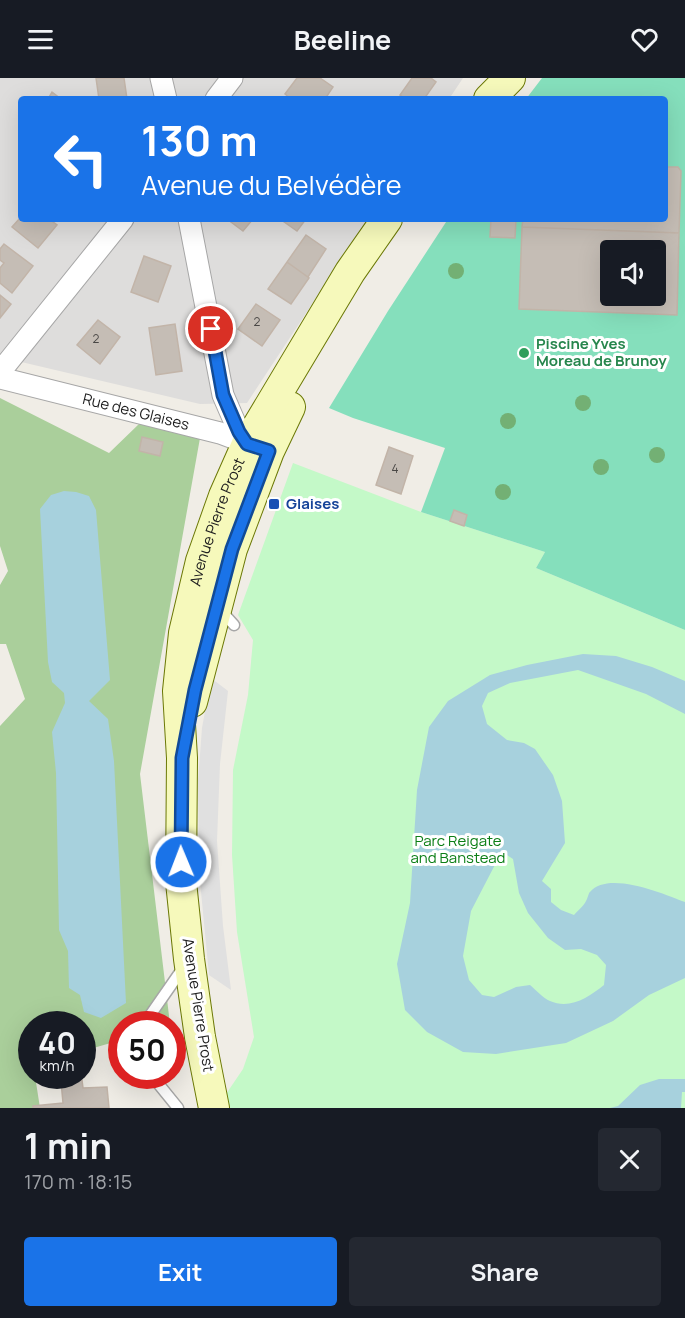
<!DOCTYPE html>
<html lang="en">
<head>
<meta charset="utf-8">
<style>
	body { margin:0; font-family:Manrope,sans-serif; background:#242831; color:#f1f3f6; height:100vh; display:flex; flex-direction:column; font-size:22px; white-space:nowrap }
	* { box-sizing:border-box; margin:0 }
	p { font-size:20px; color:#9ea1a6 }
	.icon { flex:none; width:33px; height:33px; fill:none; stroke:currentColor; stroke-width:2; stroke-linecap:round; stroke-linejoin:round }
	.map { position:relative; height:1030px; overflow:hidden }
	.drawer { display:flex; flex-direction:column; background:#171b24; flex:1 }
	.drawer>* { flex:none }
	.guide { position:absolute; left:18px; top:18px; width:650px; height:126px; border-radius:6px; box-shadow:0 6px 24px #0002; background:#1a73e8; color:#fff; overflow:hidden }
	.fabs { position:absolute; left:600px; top:162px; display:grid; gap:12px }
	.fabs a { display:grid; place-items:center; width:66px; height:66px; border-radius:6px; background:#171b24; box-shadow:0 6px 24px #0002; font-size:30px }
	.speed { position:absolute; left:18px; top:933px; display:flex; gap:12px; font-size:30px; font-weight:700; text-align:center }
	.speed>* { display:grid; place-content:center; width:78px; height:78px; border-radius:50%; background:#171b24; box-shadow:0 6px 24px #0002; line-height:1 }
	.speed small { font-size:15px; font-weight:400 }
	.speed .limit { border:9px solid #d22; background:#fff; color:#111 }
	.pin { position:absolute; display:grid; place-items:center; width:51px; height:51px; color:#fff; margin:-26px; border:3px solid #fff; border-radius:50%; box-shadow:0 2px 6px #0007 }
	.me { position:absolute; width:66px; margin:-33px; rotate:359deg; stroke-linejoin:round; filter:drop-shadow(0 0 4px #0008) }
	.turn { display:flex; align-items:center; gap:21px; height:126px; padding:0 24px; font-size:27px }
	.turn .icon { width:78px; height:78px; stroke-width:2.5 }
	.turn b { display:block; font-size:42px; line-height:51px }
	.round { display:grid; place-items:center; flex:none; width:63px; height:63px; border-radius:6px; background:#242831 }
	.headline { display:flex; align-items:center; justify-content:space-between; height:102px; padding:0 24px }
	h1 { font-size:36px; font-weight:700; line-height:45px }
	.action { display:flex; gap:12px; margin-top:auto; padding:12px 24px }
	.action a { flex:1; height:69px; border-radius:6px; background:#1a73e8; color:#fff; font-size:24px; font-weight:700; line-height:69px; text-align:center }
	.action a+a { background:#242831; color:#f1f3f6 }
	header { display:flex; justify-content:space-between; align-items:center; height:78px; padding:0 24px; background:#171b24; font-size:27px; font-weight:700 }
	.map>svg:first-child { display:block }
</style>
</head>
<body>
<header><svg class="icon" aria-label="menu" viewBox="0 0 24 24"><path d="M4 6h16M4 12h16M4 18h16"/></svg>Beeline<svg class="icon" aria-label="heart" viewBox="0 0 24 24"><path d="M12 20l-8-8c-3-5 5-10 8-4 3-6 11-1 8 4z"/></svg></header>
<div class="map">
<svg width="685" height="1030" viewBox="0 0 685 1030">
	<rect width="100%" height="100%" fill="#f0ede6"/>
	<path fill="#dedddc" d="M0,0H463L449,21H21V141H368L247,325L200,326L0,279Z"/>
	<path fill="#aacf9b" d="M0,320L109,375L139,346L200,360L140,696L170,946H122L121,962L83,973L82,946H32V998H35L40,1030H0V648L25,621L6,566H0V507L8,493L0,468Z"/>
	<path fill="#c4f9c8" d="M293,385L421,434L545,474L536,490L685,552V1030H227L224,1019L243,991L254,959L237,854L232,777L233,692L248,617L253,562L238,537Z"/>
	<path fill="#85dfbc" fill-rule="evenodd" d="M542,0H685V552L536,490L545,474L421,434L445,370L353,340L329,330L388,233L448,141H664V21H526ZM610,172H656V218H610Z"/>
	<path fill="#e0e0e0" d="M211,600L228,613L220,686L217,763L223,848L231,912L209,897L199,793L198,703L202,650Z"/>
	<path fill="#a7d1dd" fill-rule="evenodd" d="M64,413L76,414L89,418L96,432L110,602L89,623L108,641L114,683L126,925L101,940L84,934L80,917L69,910L68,873L59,852L56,695L52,654L65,625L64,615L52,604L48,584L40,431L51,417Z
		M583,576L616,578L652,589L685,603V636L646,616L578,592L510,605L488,615L482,628L487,646L507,662L524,665L535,671L553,697L562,723L565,765L542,803L551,811V824L561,832L574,837C578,832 584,828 586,823C587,822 589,814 590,814C608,792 664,816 685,824V900L649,917L613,943L566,965L496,976L463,974L427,954L405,932L397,886L410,825L417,712L429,649L448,623L490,597L527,587ZM507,777L513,781L519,815L528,835L548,860L565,872L581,871L597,877L606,887L604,907C589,919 570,932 550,923C543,920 536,912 530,907L516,909L494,919L482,917L469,902L463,878L471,833L499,779Z
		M659,1001H685V1014H682L681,1030H610L618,1028L640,1007Z"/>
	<path fill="#c5bdb5" stroke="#c2b4a8" stroke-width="1.5" fill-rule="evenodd" d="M96,0H124L127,21H132H99Z
		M297,0H320L333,9L325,21H291L285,16Z
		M412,0H431L436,4L424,21H406L400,17Z
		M52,14L61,21H48Z
		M664,89H678L681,93L679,155L522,149L523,141H664Z
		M21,139V141H49L57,147L38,170L12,149Z
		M227,141H253L243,153Z
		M280,141H306L297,153Z
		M491,141H516L515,160L490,159Z
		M522,149L679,155L677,237L519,231ZM610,172H656V218H610Z
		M306,157L326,171L308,199L287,184Z
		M4,166L33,188L12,215L0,205V190L4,185L0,182V171Z
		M144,178L171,188L158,224L131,214Z
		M287,184L309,200L291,226L268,211Z
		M0,217L11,226L0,240Z
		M256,226L280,242L262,268L238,251Z
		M98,242L120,259L100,286L77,267Z
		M175,246L182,293L156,297L149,250Z
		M142,359L163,364L160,378L139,373Z
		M389,369L413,378L401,416L376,407Z
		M454,432L467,437L464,448L450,443Z
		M82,1002L83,1010L107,1009L109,1030H33V1028L63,1025L61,1003Z"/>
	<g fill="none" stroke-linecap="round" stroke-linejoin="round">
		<g stroke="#a7a7a7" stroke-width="13">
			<path id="lane" d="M219,534L225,537L234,547
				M144,946L183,890
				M152,998L178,1030"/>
		</g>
		<g stroke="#a7a7a7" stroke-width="23">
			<g id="street">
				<path d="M161,0L166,21"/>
				<path d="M216,21L232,0"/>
				<path d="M189,141L223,317L239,354L247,366"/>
				<path d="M0,294L123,141"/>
				<path id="s1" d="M0,300L220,355L260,370"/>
			</g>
		</g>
		<g stroke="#6b7805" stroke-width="32">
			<g id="secondary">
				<path d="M489,21L510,0"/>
				<path d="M192,624L232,471L269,373L290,329"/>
				<path id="s2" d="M214,1030L200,959L189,881L181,804L182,680L178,613L184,555L201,483L224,418L247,366L350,194L387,141"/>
			</g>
		</g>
		<use href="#lane" stroke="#fff" stroke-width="10"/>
		<use href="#street" stroke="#fff" stroke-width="21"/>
		<use href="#secondary" stroke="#f6f9bb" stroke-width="30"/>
	</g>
	<g fill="#73b074">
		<circle cx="456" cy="193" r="8"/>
		<circle cx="583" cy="325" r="8"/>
		<circle cx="508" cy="343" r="8"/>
		<circle cx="657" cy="377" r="8"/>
		<circle cx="601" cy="389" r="8"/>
		<circle cx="503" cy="414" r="8"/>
	</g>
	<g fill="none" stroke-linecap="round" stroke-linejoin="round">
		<g stroke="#114b97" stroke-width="15">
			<path id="route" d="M181,784L182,680L195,612L232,471L269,373L247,366L239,354L223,317L211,251"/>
		</g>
		<use href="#route" stroke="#1a73e8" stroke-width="10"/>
	</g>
	<circle fill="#2e9e5b" stroke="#fff" stroke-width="2" cx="524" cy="275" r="6"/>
	<rect fill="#1a4fb4" stroke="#fff" stroke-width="2" x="268" y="420" width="12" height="12" rx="3"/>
	<g text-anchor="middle" stroke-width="6" stroke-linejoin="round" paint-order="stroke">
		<g font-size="12" fill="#494745">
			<text x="257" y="248">2</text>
			<text x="96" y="265">2</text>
			<text x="395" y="395">4</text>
		</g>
		<g font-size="15" font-weight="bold" fill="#27864d" stroke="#fff" text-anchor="start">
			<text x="536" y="271">Piscine Yves<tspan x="536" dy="17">Moreau de Brunoy</tspan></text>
		</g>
		<g font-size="15" fill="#202020" stroke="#fff">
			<text dy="5" stroke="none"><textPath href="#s1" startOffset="140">Rue des Glaises</textPath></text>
			<text dy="5" stroke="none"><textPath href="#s2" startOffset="594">Avenue Pierre Prost</textPath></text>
			<text transform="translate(198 927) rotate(81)" y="5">Avenue Pierre Prost</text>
		</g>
		<g font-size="15" font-weight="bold" fill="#164399" stroke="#fff" text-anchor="start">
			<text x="286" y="431">Glaises</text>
		</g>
		<g font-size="15" fill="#0c7f16" stroke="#fff">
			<text x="458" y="768">Parc Reigate<tspan x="458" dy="17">and Banstead</tspan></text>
		</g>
	</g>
</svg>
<div class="fabs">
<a><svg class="icon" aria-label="sound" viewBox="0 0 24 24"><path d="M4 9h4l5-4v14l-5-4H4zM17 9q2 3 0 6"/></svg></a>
</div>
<div class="speed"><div>40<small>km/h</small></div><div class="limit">50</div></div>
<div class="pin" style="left:211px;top:251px;background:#d93025"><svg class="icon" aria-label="arrive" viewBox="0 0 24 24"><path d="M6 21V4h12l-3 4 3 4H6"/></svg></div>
<svg class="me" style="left:181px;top:784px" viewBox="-20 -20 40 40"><circle r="17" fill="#1a73e8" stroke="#fff" stroke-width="3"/><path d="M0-11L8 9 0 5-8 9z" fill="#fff"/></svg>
<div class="guide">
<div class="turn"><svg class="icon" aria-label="left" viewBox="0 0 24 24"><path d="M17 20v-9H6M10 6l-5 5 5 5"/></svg><div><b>130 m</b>Avenue du Belvédère</div></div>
</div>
</div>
<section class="drawer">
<div class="headline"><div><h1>1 min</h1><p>170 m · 18:15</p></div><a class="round"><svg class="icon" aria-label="close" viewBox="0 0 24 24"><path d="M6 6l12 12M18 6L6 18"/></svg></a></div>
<div class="action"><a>Exit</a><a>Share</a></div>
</section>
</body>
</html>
